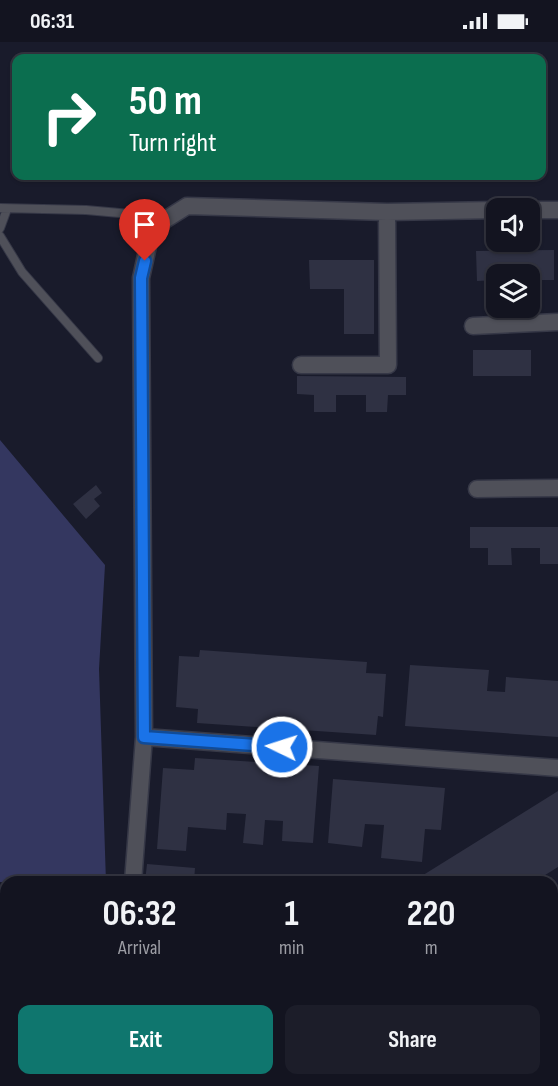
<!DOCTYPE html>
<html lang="en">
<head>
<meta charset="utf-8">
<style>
	body { margin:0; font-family:"Sofia Sans Condensed",sans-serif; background:#1c1d29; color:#f1f3f6; height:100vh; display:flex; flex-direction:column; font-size:22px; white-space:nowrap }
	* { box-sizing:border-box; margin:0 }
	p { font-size:20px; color:#9d9ea5 }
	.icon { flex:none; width:33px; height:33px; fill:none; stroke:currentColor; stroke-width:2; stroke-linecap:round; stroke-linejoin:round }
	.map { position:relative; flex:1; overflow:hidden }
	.details { position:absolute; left:0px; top:834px; width:558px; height:210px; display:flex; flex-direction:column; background:#131420; border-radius:18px 18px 0 0; box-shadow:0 2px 4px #0004,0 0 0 2px #32333e }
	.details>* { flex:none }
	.banner { position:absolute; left:12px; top:12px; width:534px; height:126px; border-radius:12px; box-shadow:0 2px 4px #0004,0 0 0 2px #32333e; background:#0b6e4f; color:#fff; overflow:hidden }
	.controls { position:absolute; left:486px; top:156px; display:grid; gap:12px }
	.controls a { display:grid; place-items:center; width:54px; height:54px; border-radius:12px; background:#131420; box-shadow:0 2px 4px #0004,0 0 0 2px #32333e; font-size:30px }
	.pin { position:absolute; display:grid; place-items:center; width:51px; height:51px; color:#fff; margin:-62px -26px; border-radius:50% 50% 50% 0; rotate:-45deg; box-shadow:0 0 6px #0007 }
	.pin .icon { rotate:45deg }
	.me { position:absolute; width:66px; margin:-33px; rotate:274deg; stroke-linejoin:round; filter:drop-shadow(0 0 4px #0008) }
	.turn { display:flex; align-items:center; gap:21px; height:126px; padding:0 18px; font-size:27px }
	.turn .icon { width:78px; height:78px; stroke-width:2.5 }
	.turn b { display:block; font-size:42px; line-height:51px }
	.eta { display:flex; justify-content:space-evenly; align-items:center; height:102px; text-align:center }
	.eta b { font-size:36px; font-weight:700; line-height:42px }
	.button { display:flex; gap:12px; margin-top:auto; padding:12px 18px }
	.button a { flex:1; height:69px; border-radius:12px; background:#0f766e; color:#fff; font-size:24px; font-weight:700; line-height:69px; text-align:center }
	.button a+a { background:#1c1d29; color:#f1f3f6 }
	.status { display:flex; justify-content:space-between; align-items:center; height:42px; padding:0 30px; background:#131420; direction:ltr }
	.status svg { height:16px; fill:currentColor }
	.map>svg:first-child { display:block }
</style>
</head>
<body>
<div class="status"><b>06:31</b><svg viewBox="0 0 49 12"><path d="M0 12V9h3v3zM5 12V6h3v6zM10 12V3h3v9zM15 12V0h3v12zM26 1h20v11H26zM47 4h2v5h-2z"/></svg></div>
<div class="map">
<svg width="558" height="1044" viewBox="0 0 558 1044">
	<rect width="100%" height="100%" fill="#191b2b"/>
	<path fill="#343760" d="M0,398L105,523L99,627L106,840H0Z"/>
	<path fill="#2f3143" d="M554,208V238H530V232H496V238L477,239L476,209Z
		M309,218H374V292H344V247H310Z
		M473,308H531V334H473Z
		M297,334L406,335V353H388L387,370H366V353H336V370H314V353L297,352Z
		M96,443L102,451L94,457L100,464L86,477L73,462Z
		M470,485H558V522H540V506H511L512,523H488V506H470Z
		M200,608L367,620L366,631L386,632L383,675L378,674L376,693L197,681L198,667L176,665L179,614L199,615Z
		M410,623L489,628L487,649L505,650L506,635L558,639V695L405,684Z
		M195,716L319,724L313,801L282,799L283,779L265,778L263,803L243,801L246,772L227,771L226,788L188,785L186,809L157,807L163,726L194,728Z
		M333,737L445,746L441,788L425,787L422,820L381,816L384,783L365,782L362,805L328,801Z
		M558,749V825L534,840H412Z
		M147,822L195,826L194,840H145Z"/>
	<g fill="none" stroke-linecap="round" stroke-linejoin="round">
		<g stroke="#363847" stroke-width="10">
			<path id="service" d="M0,166L86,168L164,175
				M0,186L7,167
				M0,194L22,230L98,316
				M0,871H6"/>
		</g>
		<g stroke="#363847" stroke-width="19">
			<path id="minor" d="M530,168H558
				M473,284L558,280
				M301,323H388L387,170
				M477,447L558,446
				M144,695L558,726
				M133,840L144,695L141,236L152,186L187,164L387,170L496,168
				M552,856L558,853
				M552,897L558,893
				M552,937L558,933
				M125,1038L127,1044
				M351,1044L358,1038
				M406,1044L414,1038"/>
		</g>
		<use href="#service" stroke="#4f5059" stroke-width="8"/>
		<use href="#minor" stroke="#4f5059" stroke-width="16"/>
	</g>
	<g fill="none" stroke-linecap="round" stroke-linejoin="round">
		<g stroke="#114b97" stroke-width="15">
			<path id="route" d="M145,219L141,236L144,695L282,705"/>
		</g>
		<use href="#route" stroke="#1a73e8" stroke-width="10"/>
	</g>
</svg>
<div class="controls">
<a><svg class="icon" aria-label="sound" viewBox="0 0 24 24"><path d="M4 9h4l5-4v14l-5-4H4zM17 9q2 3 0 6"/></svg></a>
<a><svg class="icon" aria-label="layers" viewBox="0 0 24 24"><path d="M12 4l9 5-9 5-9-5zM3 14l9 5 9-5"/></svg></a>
</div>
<div class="pin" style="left:145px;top:219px;background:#d93025"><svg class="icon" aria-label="arrive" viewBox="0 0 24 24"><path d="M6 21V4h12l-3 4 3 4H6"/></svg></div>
<svg class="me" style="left:282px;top:705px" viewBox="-20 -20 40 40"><circle r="17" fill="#1a73e8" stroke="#fff" stroke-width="3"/><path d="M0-11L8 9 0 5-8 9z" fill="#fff"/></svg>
<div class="banner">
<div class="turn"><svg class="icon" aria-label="right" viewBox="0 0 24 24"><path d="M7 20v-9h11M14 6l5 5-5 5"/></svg><div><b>50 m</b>Turn right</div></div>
</div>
<section class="details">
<div class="eta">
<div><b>06:32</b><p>Arrival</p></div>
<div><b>1</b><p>min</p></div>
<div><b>220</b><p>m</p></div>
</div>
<div class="button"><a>Exit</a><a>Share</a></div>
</section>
</div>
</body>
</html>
